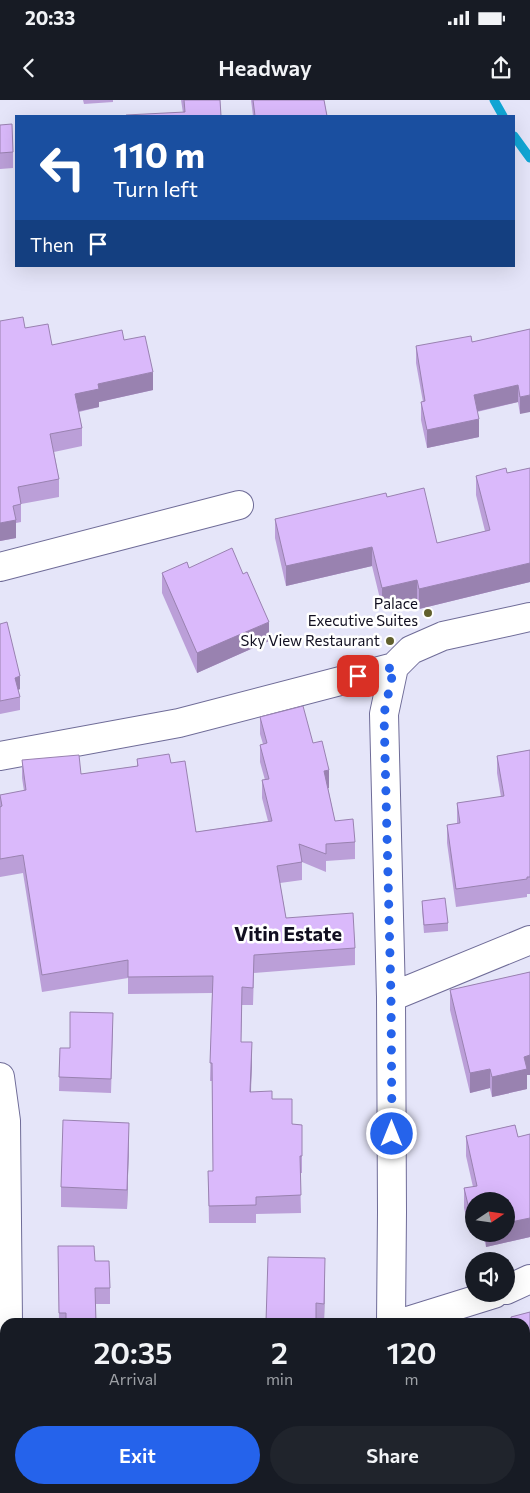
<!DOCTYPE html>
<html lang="en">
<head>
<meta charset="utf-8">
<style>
	body { margin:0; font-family:Commissioner,sans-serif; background:#20242c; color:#f1f3f6; height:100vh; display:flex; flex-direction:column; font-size:19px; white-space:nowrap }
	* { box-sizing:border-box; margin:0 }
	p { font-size:16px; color:#9ea1a6 }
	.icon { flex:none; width:28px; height:28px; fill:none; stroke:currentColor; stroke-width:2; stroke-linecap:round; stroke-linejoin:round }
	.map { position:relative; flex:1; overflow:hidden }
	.side { position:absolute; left:0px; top:1218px; width:530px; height:176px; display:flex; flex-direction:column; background:#171b24; border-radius:15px 15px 0 0; box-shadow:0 5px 20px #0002 }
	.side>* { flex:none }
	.hud { position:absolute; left:15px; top:15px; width:500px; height:152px; border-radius:0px; box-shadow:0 5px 20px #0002; background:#1a4fa0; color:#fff; overflow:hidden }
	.needle { width:32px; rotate:77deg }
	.fabs { position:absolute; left:465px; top:1092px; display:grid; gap:10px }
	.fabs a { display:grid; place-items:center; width:50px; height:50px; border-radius:50%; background:#171b24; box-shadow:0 5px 20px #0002; font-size:25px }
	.pin { position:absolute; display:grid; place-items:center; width:42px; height:42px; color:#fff; margin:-21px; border-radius:10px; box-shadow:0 2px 8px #0006 }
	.me { position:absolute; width:55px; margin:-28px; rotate:0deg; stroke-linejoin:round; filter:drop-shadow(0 0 4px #0008) }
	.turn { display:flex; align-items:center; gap:18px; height:105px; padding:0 15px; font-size:22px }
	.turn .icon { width:65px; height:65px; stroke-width:2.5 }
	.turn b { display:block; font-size:35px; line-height:42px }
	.then { display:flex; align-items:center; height:48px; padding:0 15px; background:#0003; gap:10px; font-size:19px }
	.eta { display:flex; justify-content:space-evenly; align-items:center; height:85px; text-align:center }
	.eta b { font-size:30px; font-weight:600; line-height:35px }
	.action { display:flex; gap:10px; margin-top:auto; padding:10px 15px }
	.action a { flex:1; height:58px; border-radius:30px; background:#2563eb; color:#fff; font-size:20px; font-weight:600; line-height:58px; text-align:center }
	.action a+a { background:#20242c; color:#f1f3f6 }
	.status { display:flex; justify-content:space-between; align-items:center; height:35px; padding:0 25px; background:#171b24; direction:ltr }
	.status svg { height:14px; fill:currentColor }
	header { display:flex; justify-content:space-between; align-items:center; height:65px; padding:0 15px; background:#171b24; font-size:22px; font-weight:600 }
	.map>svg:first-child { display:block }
</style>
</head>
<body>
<div class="status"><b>20:33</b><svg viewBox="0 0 49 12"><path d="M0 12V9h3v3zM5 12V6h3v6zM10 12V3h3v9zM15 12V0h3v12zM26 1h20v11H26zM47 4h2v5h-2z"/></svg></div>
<header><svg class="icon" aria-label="back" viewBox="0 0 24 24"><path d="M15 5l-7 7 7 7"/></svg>Headway<svg class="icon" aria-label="share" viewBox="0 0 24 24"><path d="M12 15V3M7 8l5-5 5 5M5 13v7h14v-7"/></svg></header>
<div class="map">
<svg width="530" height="1393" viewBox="0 0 530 1393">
	<rect width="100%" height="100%" fill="#e5e5f9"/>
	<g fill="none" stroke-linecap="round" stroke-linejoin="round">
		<path stroke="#11a6d5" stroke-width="9" d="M494,0L503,16
			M514,36L530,58"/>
		<g stroke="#6f6c98" stroke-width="30">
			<path id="minor" d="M0,467L239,405
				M0,656L179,623L394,567
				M391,897L530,840
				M0,977L6,1021L8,1222
				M506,1190L530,1179
				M391,1222L392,1112L391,897L384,614L394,567L411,550L443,536L530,517
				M404,1222L494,1194
				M0,1379L5,1275
				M388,1393V1389"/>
		</g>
		<use href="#minor" stroke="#fff" stroke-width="28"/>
	</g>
	<path fill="#bb9fd8" d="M83,0H113V2L84,4Z
		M181,0H220L221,16L183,13Z
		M251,0H324L327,16H253Z
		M0,25L13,52V68L0,69Z
		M25,228L52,245L124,240L153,290L99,302V307L79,312L82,328V346L54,352L59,379V397L21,404V422L16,423V438L0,441Z
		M530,229L520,314L518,302L477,312L479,337L427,348L421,320V302H423L416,263V246L472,242Z
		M530,368V482L419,509L417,499L382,507L372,466L286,486L275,438V419L387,397L437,443L485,431L476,395V376L507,373Z
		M189,468L269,541L197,573L162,493V473Z
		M0,524L20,589L18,590L20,597V610L0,614Z
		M260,617L313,643L329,688H328L335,721L355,742V759L326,761V772L302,762V780L280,783L286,818L355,848V865L254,873L253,905H242L241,942L252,960L251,992L272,999L292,1024L302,1025V1073H300L301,1113L256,1114V1123H209L208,1071H213L212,981H210L212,893L128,894V878L42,892L23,773L0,777V695L24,691L22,678V660L81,674L137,666V659L171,663L196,732L268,721L262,698V680H265L260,662V645L263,644L260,634Z
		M530,650V794H527V797L456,807L447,743V725L457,724V703L501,697L497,673V656Z
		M422,801L448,823V831L424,833L422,809Z
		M530,872V975H527V989L492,997L490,988L470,993L450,910V890Z
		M113,928L111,993L59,991L60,948H70Z
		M515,1025L518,1037L530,1034V1137L486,1147L483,1134H506V1101H474V1132L470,1133L464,1108V1088L473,1087L466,1056V1036Z
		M129,1042L127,1109L61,1107V1087Z
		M58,1146L95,1161L110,1188V1204H96V1222H59Z
		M325,1178L324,1222H266Z
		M530,1212V1393H443V1389H525V1222H511V1217Z
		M54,1389H116V1393H54Z
		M265,1389H320V1393H265Z"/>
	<path fill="#9982b0" d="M153,272V290L99,302V307L75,312V294L98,284Z
		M518,285V302L474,312V295Z
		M530,295V312L520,314V297Z
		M479,319V337L427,348V330Z
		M16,420V438L0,441V423Z
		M372,447V466L286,486V466Z
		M530,463V482L419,509V489Z
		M417,480V499L382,507V488Z
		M269,522V541L197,573V553Z
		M20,576V589L15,591V578Z
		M329,670V688L324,689V671Z
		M252,942V960L250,1009V992Z
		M530,955V975H527V989L492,997V977L524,957Z
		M490,969V988L470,993V973Z
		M129,1023V1042L127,1109V1090Z
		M474,1112V1132L470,1133V1113Z
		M530,1118V1137L486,1147V1134H506V1123Z
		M325,1158V1178L324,1222V1204Z"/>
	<path fill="#dab9fb" stroke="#9982b0" d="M184,0H220L221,16H126V15L185,12Z
		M253,0H324L327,16H255Z
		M12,24L13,52L0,53V25Z
		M23,217L25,228L48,224L52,245L122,230L124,240L145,236L153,272L98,284L99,289L75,294L82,328L50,334L59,379L18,387L21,404L13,406L16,420L0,423V221Z
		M530,229V295L520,297L518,285L474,295L479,319L427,330L421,302L425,301L416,246L471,236L472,242Z
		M506,368L507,373L530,368V463L419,489L417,480L382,488L372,447L286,466L275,419L386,393L387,397L424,388L437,443L490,430L476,376Z
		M232,448L243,474L247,472L269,522L197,553L162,473L187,462L189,468Z
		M7,522L20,576L15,578L20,597L0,601V524Z
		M303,606L313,643L322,641L329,670L324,671L335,721L353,719L355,742L326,744V754L299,744L302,762L277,766L286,818L353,813L355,848L254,855L253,888L242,887L241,942H252L250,992L272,991V999H292V1024L302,1025V1056H300L301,1095L256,1097V1105L209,1106L208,1071H213L212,963H210L213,876L128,877V860L42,875L23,755L0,759V707L2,706L0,695L26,690L22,660L79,655L81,674L138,666L137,659L169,654L171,663L185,661L196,732L272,721L262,680L269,679L260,645L267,643L260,617Z
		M530,650V777H527V779L456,789L447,725L460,723L457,703L504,696L497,656Z
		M445,798L448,823L424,825L422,801Z
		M530,872V955L524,957L527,969L492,977L490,969L470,973L450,890Z
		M70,912L113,913L111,979L59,977L60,948H70Z
		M63,1020L129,1023L127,1090L61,1087Z
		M515,1025L518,1037L530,1034V1118L506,1123V1101H474V1112L470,1113L464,1088L477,1086L466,1036Z
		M58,1146H94L95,1161H109L110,1188H95L96,1222H66V1213H59Z
		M268,1157L325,1158L324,1204L316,1203V1222H266Z
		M530,1212V1393H448L447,1389H525V1285L530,1284L525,1267V1222H512L511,1217Z
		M54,1389H107V1393H54Z
		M265,1389H312V1393H265Z"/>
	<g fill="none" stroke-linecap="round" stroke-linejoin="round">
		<path stroke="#2563eb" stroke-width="9" stroke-dasharray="0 16.2" d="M358,576L394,567L384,614L391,897L392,1034"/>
	</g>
	<g fill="#61602d" stroke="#fff" stroke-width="2">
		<circle cx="428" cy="513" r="5"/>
		<circle cx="390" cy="541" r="5"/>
	</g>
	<g text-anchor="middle" stroke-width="5" stroke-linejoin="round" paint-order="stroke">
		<g font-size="15" fill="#110f20" stroke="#fff" text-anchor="end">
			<text x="418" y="509">Palace<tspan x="418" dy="17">Executive Suites</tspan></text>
			<text x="380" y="546">Sky View Restaurant</text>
		</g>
		<g font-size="20" font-weight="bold" fill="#110f20" stroke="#fff">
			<text x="288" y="841">Vitin Estate</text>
		</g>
	</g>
</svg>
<div class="fabs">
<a><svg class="needle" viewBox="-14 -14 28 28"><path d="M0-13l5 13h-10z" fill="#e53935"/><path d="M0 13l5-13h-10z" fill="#9ea1a6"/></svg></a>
<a><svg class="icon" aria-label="sound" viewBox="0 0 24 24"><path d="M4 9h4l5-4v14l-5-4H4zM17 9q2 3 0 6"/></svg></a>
</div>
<div class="pin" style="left:358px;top:576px;background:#d93025"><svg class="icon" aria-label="arrive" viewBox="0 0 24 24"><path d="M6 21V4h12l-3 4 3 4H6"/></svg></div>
<svg class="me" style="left:392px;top:1034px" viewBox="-20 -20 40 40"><circle r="17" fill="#2563eb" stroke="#fff" stroke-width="3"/><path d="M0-11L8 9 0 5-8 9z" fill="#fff"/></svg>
<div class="hud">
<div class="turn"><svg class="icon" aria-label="left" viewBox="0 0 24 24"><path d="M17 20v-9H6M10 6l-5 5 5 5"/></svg><div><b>110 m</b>Turn left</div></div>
<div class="then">Then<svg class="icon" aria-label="arrive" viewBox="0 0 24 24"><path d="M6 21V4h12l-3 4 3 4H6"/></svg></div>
</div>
<section class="side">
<div class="eta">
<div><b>20:35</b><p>Arrival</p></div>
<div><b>2</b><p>min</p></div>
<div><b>120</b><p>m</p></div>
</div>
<div class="action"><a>Exit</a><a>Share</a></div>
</section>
</div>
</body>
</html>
